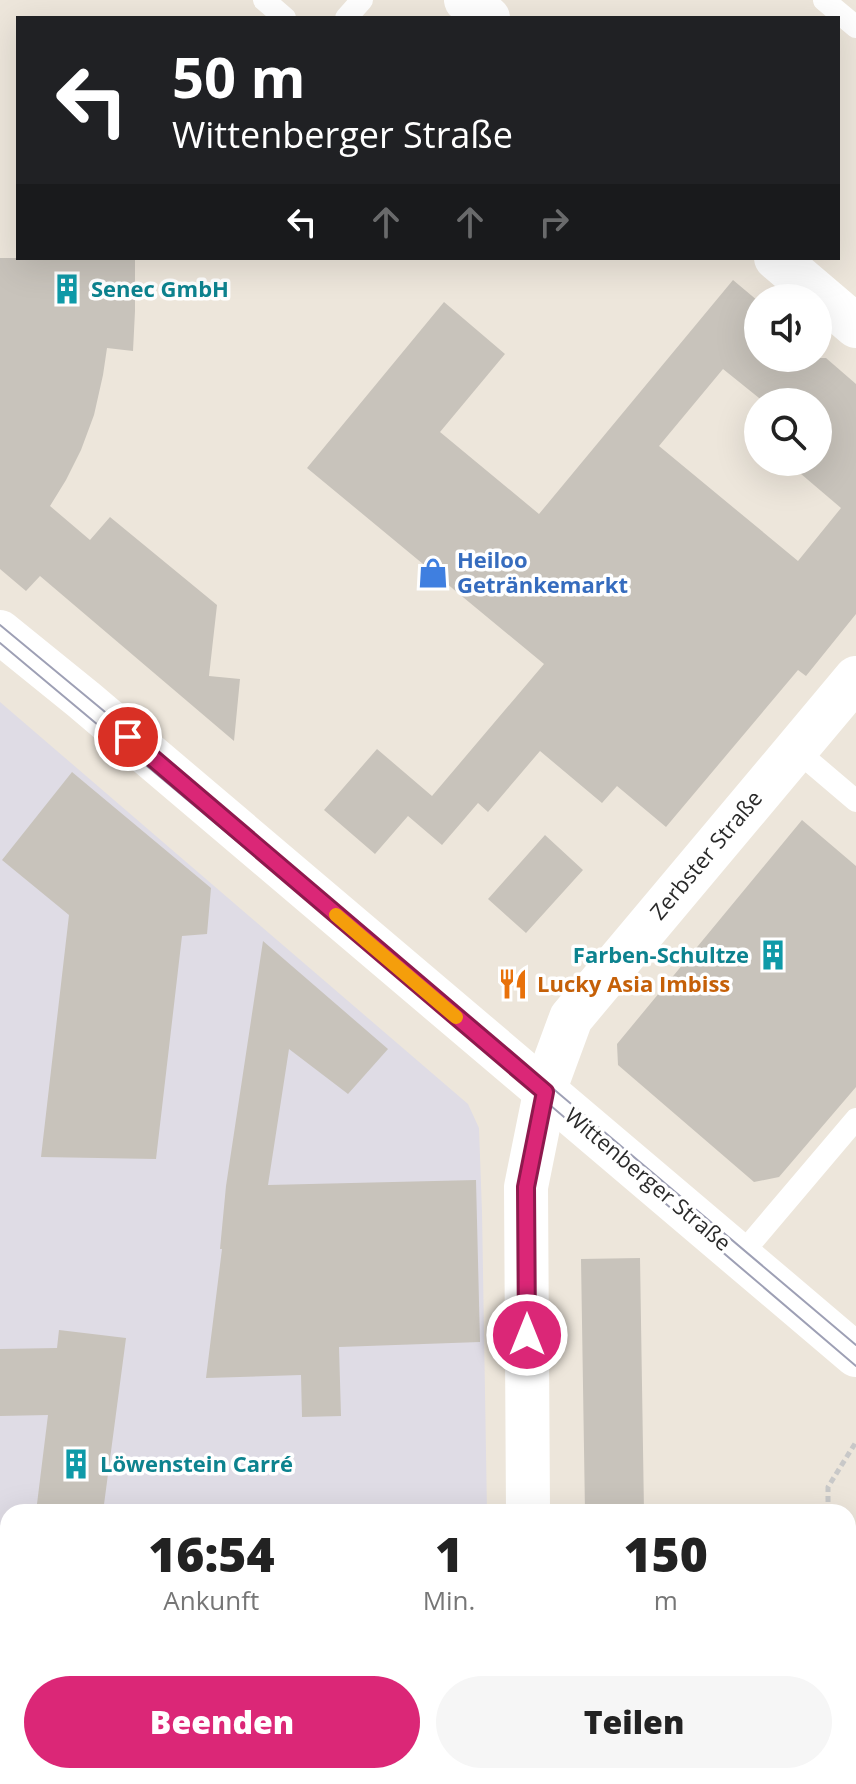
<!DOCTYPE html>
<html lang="de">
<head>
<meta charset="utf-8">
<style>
	body { margin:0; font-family:"Open Sans",sans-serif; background:#f6f6f6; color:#222; height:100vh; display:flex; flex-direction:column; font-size:30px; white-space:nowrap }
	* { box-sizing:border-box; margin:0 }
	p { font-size:26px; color:#767676 }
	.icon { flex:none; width:44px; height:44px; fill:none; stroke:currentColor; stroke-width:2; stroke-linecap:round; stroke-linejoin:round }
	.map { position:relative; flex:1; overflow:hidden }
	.details { position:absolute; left:0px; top:1504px; width:856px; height:280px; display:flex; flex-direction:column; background:#fff; border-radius:24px 24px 0 0; box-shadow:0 8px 32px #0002 }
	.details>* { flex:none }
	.guide { position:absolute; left:16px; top:16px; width:824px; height:244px; border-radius:0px; box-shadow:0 8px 32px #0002; background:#202124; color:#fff; overflow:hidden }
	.controls { position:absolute; left:744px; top:284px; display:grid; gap:16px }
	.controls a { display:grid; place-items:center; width:88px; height:88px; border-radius:50%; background:#fff; box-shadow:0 8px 32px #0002; font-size:40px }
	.pin { position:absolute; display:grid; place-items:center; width:68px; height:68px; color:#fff; margin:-34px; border:4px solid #fff; border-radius:50%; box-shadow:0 2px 8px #0007 }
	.me { position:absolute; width:88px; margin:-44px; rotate:0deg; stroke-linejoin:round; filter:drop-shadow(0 0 6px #0008) }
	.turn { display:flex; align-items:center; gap:28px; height:168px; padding:0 24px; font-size:36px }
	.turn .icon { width:104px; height:104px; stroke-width:2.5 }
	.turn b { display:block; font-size:56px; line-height:68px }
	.lanes { display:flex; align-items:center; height:76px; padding:0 24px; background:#0003; justify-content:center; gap:40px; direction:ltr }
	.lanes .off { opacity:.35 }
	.eta { display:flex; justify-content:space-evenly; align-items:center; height:136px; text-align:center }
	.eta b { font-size:48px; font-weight:800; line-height:56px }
	.button { display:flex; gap:16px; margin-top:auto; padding:16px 24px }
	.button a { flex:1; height:92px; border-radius:48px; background:#db2777; color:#fff; font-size:32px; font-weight:800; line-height:92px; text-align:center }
	.button a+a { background:#f6f6f6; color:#222 }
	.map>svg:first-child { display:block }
</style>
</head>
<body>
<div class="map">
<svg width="856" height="1784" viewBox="0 0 856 1784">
	<rect width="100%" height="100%" fill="#ede6db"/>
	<path fill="#dfdce5" d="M0,702L468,1104L479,1128L482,1212L487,1512H8V1776H492V1784H0Z"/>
	<path fill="#abe695" d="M848,1698H856V1784H791V1776H848Z"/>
	<path fill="#c8c3bb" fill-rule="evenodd" d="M0,258H135V311L133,351L107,348L103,375L94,415L81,450L66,480L50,506L90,540L110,517L217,605L209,676L240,679L234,741L40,576L26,591L0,569Z
		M733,280L758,301V358H826L856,384V614L806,676L798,670L666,827L617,786L602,803L540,751L488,812L478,803L442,845L408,816L375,854L324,810L377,749L432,796L544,664L307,468L444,302L505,354L440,432L539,514ZM723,369L764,402H818V462H787L841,508L798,561L659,446Z
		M72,772L211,888L207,934L182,936L156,1159L41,1157L69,915L2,860Z
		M802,820L856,866V1087L779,1177L754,1182L618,1065L617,1044Z
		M545,835L583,870L526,933L488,899Z
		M263,941L388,1049L348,1094L289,1049L268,1185L476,1180L480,1342L339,1347L341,1416L302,1417L301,1375L206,1378L222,1249H220L226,1186Z
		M640,1258L644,1512H585L581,1259Z
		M59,1330L126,1338L103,1512H36L48,1415L0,1416V1349L57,1348Z"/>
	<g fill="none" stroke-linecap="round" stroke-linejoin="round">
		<path stroke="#c8c8c8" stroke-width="5" stroke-dasharray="6 4" stroke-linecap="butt" d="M828,1512V1487L856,1442
			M810,1784L811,1776"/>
		<path stroke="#fff" stroke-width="22" d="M264,0L285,18
			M824,0L856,27
			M346,18L362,0
			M795,749L856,801
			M739,1257L856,1119"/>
		<path stroke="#fff" stroke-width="44" d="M466,0L488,18
			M776,258L856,326
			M528,1512L526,1187L547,1083L571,1018L856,678
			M848,1659H856
			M0,1665L8,1664
			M532,1776V1784"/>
		<path stroke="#fff" stroke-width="44" d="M0,632L84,700L856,1355"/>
		<path stroke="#9ea0b5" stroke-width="2" d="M0,625L238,822L856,1345
			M0,643L435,1007L856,1366"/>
	</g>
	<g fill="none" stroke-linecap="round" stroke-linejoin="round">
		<g stroke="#8e194d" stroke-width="20">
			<path id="route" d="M128,737L545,1092L526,1187L527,1335"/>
		</g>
		<use href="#route" stroke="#db2777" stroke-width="14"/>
		<path stroke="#f59e0b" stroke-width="14" d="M336,915L456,1017"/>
	</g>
	<defs>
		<g id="building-bare" transform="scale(2.4)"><path d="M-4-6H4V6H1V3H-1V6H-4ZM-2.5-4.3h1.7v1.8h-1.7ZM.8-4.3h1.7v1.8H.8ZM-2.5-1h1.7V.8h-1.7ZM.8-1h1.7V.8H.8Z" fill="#0f9aa8" stroke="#fff" stroke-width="2.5" paint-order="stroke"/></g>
		<g id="shop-bare" transform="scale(2.4)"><path d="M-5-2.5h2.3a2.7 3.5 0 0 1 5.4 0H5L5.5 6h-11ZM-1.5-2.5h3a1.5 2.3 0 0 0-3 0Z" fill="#3f7fe0" stroke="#fff" stroke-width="2.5" paint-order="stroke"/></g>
		<g id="restaurant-bare" transform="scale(2.4)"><path d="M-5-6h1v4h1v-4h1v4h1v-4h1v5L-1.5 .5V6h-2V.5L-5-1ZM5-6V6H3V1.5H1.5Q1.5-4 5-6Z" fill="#e8710a" stroke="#fff" stroke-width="2.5" paint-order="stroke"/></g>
	</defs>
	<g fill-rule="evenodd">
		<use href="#building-bare" x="67" y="289"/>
		<use href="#shop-bare" x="433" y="573"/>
		<use href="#building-bare" x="773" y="955"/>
		<use href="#restaurant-bare" x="513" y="984"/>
		<use href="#building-bare" x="76" y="1464"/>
	</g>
	<g text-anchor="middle" stroke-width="7" stroke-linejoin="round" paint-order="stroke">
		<g font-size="22" font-weight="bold" fill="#0d838f" stroke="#fff" text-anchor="start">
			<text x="91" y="297">Senec GmbH</text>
			<text x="749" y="963" text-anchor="end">Farben-Schultze</text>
			<text x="100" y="1472">Löwenstein Carré</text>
		</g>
		<g font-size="22" font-weight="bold" fill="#366cbe" stroke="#fff" text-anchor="start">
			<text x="457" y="568">Heiloo<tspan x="457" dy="25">Getränkemarkt</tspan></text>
		</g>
		<g font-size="22" fill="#2a2a2a" stroke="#fff">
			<text transform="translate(706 855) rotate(-50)" y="8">Zerbster Straße</text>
			<text transform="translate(648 1179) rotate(40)" y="8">Wittenberger Straße</text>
		</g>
		<g font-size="22" font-weight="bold" fill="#c56008" stroke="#fff" text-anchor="start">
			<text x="537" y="992">Lucky Asia Imbiss</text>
		</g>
	</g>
</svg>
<div class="controls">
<a><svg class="icon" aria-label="sound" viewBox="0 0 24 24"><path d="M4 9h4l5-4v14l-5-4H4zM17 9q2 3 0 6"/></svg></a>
<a><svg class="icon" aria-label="search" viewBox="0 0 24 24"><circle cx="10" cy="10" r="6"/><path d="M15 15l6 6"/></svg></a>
</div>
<div class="pin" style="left:128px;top:737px;background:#d93025"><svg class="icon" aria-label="arrive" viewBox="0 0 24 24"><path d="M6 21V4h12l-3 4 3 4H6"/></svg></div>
<svg class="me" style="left:527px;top:1335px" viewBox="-20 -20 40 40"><circle r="17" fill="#db2777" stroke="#fff" stroke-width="3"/><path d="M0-11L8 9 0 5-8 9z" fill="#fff"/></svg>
<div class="guide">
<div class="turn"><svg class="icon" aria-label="left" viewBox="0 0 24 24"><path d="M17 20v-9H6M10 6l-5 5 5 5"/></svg><div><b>50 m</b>Wittenberger Straße</div></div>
<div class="lanes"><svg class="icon" aria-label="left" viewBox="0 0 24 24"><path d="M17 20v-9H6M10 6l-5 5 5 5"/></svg><svg class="icon off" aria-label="ahead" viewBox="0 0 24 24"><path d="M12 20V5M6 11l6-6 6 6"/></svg><svg class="icon off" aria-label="ahead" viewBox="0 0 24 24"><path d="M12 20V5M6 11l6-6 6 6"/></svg><svg class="icon off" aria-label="right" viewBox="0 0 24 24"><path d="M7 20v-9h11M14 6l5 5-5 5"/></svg></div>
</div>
<section class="details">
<div class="eta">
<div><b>16:54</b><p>Ankunft</p></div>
<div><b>1</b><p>Min.</p></div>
<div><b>150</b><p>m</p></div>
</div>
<div class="button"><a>Beenden</a><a>Teilen</a></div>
</section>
</div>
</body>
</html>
